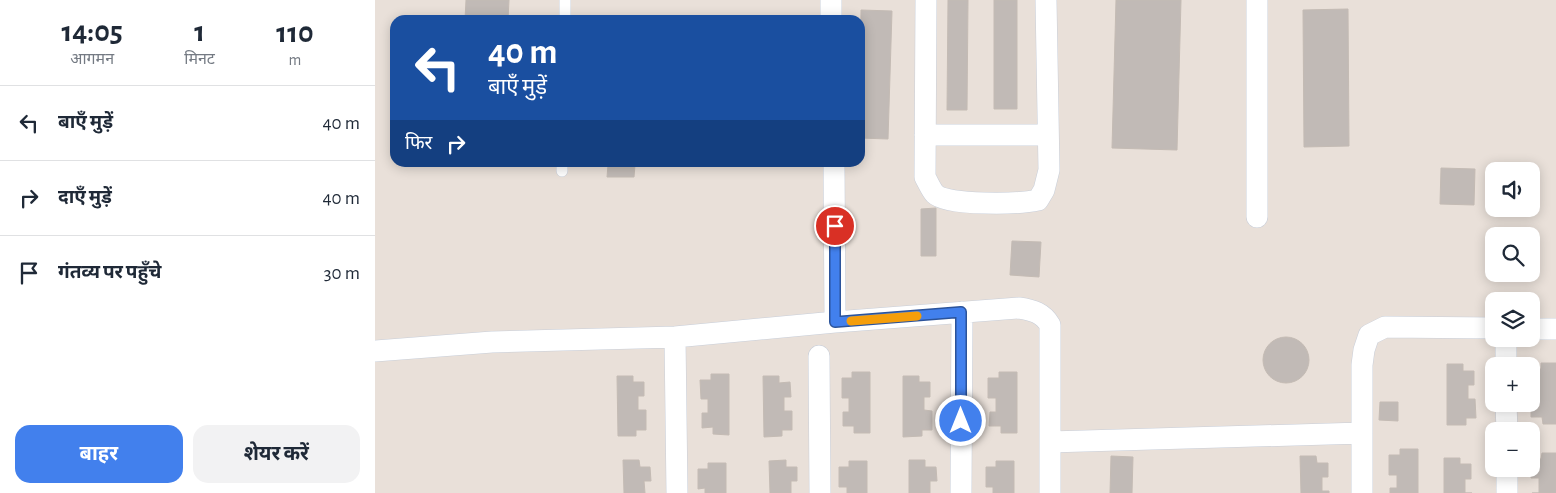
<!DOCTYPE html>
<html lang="hi">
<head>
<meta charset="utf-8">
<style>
	body { margin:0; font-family:"Alegreya Sans","Noto Sans Devanagari",sans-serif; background:#f2f2f3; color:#1f2937; height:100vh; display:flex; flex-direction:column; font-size:19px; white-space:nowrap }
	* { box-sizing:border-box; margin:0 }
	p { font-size:16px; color:#747a83 }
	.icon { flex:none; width:28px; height:28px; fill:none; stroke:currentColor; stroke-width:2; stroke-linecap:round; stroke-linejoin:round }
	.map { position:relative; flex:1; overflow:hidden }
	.panel { display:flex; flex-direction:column; background:#fff; width:375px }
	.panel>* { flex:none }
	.guide { position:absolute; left:15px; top:15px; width:475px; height:152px; border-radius:15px; box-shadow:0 2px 12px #0003; background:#1a4fa0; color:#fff; overflow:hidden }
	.fabs { position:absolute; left:1110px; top:162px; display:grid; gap:10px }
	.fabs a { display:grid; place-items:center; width:55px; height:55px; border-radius:10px; background:#fff; box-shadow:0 2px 12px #0003; font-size:25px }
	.pin { position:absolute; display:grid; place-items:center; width:42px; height:42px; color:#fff; margin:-21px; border:2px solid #fff; border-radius:50%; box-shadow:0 1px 5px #0007 }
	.me { position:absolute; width:55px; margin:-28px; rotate:0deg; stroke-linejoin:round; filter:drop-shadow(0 0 4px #0008) }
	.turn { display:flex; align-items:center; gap:18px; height:105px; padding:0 15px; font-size:22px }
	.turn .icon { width:65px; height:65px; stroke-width:2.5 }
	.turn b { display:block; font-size:35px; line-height:42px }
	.then { display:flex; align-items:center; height:48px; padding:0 15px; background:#0003; gap:10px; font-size:19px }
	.eta { display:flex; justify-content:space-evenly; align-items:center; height:85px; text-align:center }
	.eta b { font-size:30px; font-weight:700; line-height:35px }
	.cta { display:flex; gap:10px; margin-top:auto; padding:10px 15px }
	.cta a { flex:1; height:58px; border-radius:15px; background:#4280ed; color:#fff; font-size:20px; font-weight:700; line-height:58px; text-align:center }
	.cta a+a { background:#f2f2f3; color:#1f2937 }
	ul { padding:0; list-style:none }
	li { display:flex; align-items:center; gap:15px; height:75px; padding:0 15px; border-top:1px solid #e0e1e3 }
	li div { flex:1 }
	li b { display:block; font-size:19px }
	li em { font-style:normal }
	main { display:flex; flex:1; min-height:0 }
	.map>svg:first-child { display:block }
</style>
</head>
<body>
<main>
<section class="panel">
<div class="eta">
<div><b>14:05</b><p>आगमन</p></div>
<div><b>1</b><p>मिनट</p></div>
<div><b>110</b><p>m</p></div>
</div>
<ul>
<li><svg class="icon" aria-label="left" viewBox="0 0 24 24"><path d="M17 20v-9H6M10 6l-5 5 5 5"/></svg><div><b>बाएँ मुड़ें</b></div><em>40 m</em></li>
<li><svg class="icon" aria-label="right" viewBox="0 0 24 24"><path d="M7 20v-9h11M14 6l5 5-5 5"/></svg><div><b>दाएँ मुड़ें</b></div><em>40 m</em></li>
<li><svg class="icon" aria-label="arrive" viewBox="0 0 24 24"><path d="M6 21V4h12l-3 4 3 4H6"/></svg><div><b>गंतव्य पर पहुँचे</b></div><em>30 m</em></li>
</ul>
<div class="cta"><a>बाहर</a><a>शेयर करें</a></div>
</section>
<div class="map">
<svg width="1181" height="493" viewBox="0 0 1181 493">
	<rect width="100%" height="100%" fill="#e9e0d9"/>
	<path fill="#c1bab6" stroke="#c4bbb4" d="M91,0H134L133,20H90Z
		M573,0H593L592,110H572Z
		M619,0H642V109H619Z
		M741,0H806L802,150L737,148Z
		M973,9L974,146L929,147L928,10Z
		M486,10L517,11L513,139L485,138Z
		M233,165H260L259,177H232Z
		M1066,168L1100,169L1099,205L1065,204Z
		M561,208V256H546V209Z
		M637,241L666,242L664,277L635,275Z
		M888 360a23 23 0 1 1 46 0a23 23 0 1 1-46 0Z
		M1166,363H1181V424H1168L1167,417H1156V403H1163V389H1156V369H1166Z
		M1072,364H1088V371H1099V385H1093V399H1100L1101,418H1091V425H1072Z
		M477,372H495V433H479V426H468V412H474V398H467V378H477Z
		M624,372H642V433H626V426H614L615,412H621V398H613V378H624Z
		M336,374H354V435L338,434V427L327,428V413H333V399H326L325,380H336Z
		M242,376H258V382H269V396H263V410H271V430H261V436H243Z
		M388,376H404V383L415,382L416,397H409V411H417V430H407V436L389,437Z
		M528,376H544V382H555V397H549V410L557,411V430H547V436L528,437Z
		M1005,402H1023V421L1004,420Z
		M1025,449H1043V493H1015V488H1022V475H1014V455H1025Z
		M1167,453H1181V493H1157H1164V478H1156V459H1166Z
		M736,456L758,457L757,493H735Z
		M925,456H941L942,463H953V477H947V491H954V493H926Z
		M1069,458H1085V464H1096V479H1090V493H1097H1069Z
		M248,460H264L265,467H275L276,481H269L270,493H249Z
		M411,460V467H422V481H416V493H395L394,461Z
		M534,460H550V467H561L562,481H555V493H534Z
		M474,461H492V493H472V487H464V467H474Z
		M621,461H639V493H618V487H611V467H621Z
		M333,463H351V493H330V488L323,489V469H333Z"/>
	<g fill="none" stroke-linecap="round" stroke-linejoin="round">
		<g stroke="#c8ced9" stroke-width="12">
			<path id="service" d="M190,20V0
				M187,171V162"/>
		</g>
		<g stroke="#c8ced9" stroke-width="22">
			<path id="minor" d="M456,0V20
				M551,0L550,177C553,182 556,190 560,194C572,206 645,204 663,200L669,190L674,170L671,0
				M550,135H673
				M459,162L460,322
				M882,217V0
				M1156,329H1181
				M300,337L302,493
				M1131,339V366
				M0,351L117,342L300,337L460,322L644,308C658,310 668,313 675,325V493
				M444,356L445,493
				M1131,404L1132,431
				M675,442L987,433
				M1132,469V493
				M586,493L587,312
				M987,493V365L989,350L994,335L1010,327L1119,328"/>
		</g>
		<use href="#service" stroke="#fff" stroke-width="11"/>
		<use href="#minor" stroke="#fff" stroke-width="21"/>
	</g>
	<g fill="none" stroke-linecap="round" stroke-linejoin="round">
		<g stroke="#2b539a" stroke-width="12">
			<path id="route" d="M460,226V322L586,312V421"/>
		</g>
		<use href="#route" stroke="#4280ed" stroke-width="9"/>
		<path stroke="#f59e0b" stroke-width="9" d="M476,321L542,316"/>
	</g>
</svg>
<div class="fabs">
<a><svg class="icon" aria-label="sound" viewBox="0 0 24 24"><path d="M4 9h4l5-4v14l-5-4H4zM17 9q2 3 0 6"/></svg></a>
<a><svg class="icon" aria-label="search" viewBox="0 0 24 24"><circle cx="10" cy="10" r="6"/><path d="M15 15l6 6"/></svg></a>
<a><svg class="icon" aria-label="layers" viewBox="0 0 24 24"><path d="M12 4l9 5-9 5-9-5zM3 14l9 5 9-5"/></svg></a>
<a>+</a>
<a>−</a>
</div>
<div class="pin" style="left:460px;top:226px;background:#d93025"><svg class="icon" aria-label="arrive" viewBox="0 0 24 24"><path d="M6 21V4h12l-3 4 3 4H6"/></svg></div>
<svg class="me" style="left:586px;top:421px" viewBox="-20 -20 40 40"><circle r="17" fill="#4280ed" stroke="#fff" stroke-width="3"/><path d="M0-11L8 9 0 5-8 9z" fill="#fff"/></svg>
<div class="guide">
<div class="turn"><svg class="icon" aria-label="left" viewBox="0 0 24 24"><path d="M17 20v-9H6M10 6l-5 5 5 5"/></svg><div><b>40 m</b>बाएँ मुड़ें</div></div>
<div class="then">फिर<svg class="icon" aria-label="right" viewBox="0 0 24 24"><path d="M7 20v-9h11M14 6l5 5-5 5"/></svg></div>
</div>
</div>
</main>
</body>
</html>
